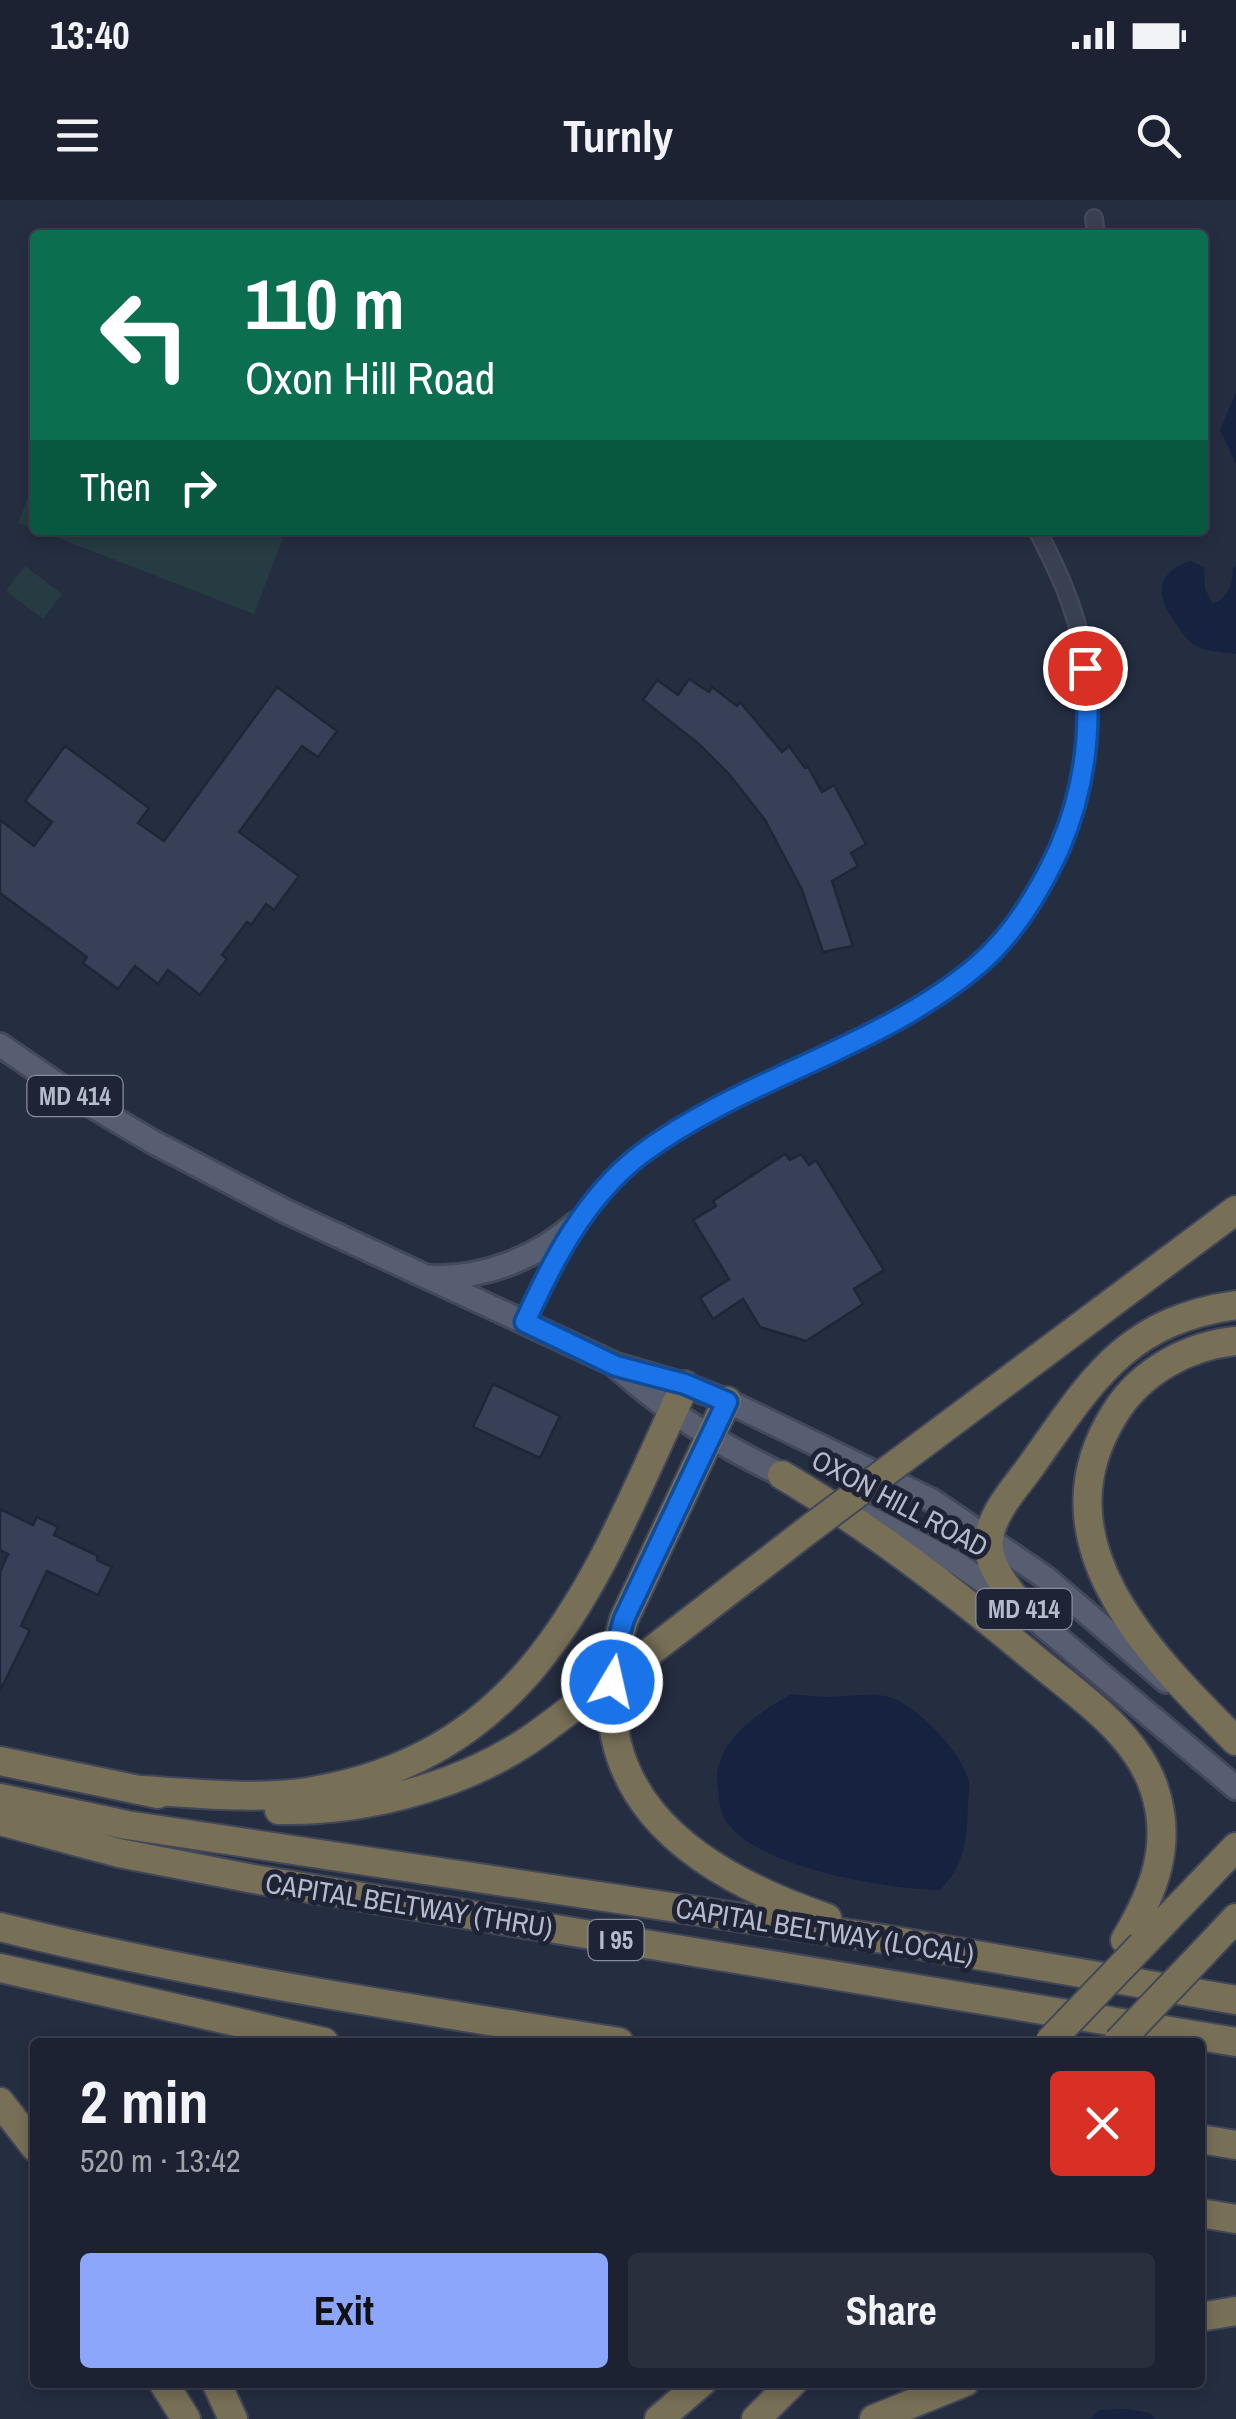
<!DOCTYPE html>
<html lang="en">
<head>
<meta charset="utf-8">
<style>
	body { margin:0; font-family:"Archivo Narrow",sans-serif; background:#292f3d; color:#f1f3f6; height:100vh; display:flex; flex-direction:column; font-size:38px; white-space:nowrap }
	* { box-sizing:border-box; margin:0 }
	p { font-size:32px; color:#a0a4ab }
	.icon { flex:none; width:55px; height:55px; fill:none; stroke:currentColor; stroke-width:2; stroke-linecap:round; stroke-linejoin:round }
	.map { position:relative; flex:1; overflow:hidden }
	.panel { position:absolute; left:30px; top:1838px; width:1175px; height:350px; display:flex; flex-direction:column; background:#1c2231; border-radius:10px; box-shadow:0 5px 15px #0003,0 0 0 2px #3a3f4d }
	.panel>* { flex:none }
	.banner { position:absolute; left:30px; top:30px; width:1178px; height:305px; border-radius:10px; box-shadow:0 5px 15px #0003,0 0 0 2px #3a3f4d; background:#0b6e4f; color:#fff; overflow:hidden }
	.pin { position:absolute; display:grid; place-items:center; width:85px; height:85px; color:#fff; margin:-42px; border:5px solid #fff; border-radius:50%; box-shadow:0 2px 10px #0007 }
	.me { position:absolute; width:110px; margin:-55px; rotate:9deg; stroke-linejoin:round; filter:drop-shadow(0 0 8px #0008) }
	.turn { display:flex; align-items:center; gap:35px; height:210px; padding:0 50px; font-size:45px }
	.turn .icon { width:130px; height:130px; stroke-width:2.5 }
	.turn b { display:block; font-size:70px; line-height:85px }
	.then { display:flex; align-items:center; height:95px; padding:0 50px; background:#0003; gap:20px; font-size:38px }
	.round { display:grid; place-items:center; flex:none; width:105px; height:105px; border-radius:10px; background:#292f3d }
	.overview { display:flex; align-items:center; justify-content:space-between; height:170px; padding:0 50px }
	h1 { font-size:60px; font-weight:800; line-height:75px }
	.action { display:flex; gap:20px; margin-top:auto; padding:20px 50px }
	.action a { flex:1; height:115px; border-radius:10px; background:#8ba6fb; color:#111; font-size:40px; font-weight:800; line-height:115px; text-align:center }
	.action a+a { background:#292f3d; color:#f1f3f6 }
	.status { display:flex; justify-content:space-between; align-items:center; height:70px; padding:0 50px; background:#1c2231; direction:ltr }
	.status svg { height:28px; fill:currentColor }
	header { display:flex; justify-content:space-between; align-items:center; height:130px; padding:0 50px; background:#1c2231; font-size:45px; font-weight:800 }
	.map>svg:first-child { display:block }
</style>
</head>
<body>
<div class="status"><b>13:40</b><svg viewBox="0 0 49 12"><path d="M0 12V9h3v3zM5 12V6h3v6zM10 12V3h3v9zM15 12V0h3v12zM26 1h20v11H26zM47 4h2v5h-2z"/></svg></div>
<header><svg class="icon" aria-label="menu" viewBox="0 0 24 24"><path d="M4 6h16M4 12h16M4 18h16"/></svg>Turnly<svg class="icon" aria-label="search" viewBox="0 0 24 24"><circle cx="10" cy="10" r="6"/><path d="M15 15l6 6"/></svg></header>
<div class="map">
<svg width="1236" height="2219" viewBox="0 0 1236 2219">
	<rect width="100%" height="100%" fill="#252d41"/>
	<path fill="#273b42" d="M35,279V329L18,323Z
		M38,330H286L254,414Z
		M25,366L62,394L43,419L6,391Z"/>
	<path fill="#172240" d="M1236,192V264L1220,230Z
		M1190,361L1204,367L1205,389L1213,404C1230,396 1232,385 1233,367L1236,366V454C1224,452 1207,452 1196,446C1188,442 1180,430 1175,422C1155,396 1156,372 1190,361Z
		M791,1494C804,1495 817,1497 830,1497C852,1497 878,1490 899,1501C924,1514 962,1553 969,1582C970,1588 968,1598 968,1605C967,1639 965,1665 940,1690C890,1690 741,1666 722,1613C719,1606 719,1597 718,1590C710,1544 755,1515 791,1494Z
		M1127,2209L1150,2213L1155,2219H1090L1099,2210Z"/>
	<path fill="#374057" stroke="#202638" stroke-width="2.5" d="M689,479L709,492L712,487L737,506L740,502L782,552L789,546L805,568L808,567L822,592L834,585L866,644L851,653L858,666L832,681L853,746L823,752L802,690L765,620L729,574L699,544L643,500L657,480L678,495Z
		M277,487L337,531L318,557L302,546L239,632L299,676L274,710L266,704L251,725L247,722L222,755L227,759L200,795L168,770L158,784L135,766L118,789L83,763L87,757L0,693V620L34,646L52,622L25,601L65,546L149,608L138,623L164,641Z
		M785,954L790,960L801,954L809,965L816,960L884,1070L854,1089L863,1104L806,1141L760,1127L743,1099L713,1119L700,1098L729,1079L693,1020L716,1006L713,1001Z
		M493,1184L560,1216L540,1258L473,1227Z
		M0,1309L33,1325L37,1317L58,1327L54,1335L98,1356L97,1360L112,1367L98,1395L47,1371L21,1426L30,1430L0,1491V1372L8,1354L0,1350Z"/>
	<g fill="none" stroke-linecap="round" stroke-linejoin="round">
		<g stroke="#43485a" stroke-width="20">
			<path id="street" d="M1094,18L1096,35
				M525,1122C554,1061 584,998 640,956C728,887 840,859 933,798C1048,724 1105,583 1083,450C1075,407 1057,368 1037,330"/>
		</g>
		<g stroke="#43485a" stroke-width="28">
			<path id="primary" d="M0,845L72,894L153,942L285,1011L616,1165L685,1185L727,1201L933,1301L1046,1378L1166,1481
				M430,1077C483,1079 535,1059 575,1024
				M618,1168C674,1218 729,1250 797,1282
				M853,1309L956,1363L1021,1407L1236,1588"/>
		</g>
		<g stroke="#414758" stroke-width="32">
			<path id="highway" d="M1236,1141C1188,1146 1141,1171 1115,1213C1034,1341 1149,1454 1236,1541
				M727,1201L624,1419C573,1587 683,1669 827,1718
				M923,1244L1236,1010
				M782,1275C873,1329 955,1392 1036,1460C1079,1496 1135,1532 1154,1588C1173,1644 1154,1692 1125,1740
				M1021,1407C1007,1387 986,1365 989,1339C992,1312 1016,1287 1031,1266C1092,1180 1125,1121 1236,1105
				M642,1458L808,1330
				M0,1561L158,1594
				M140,1590C195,1593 252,1600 307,1592C539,1556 599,1369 685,1185
				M0,1598L127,1625L890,1740L1236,1800
				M279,1610C361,1612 454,1588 523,1544C545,1530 565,1513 586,1498
				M0,1621L119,1653L254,1679L1236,1842
				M0,1727C204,1778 412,1808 619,1842
				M1142,1745L1236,1647
				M1204,1752L1236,1718
				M0,1768L324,1842
				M0,1902L35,1947
				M1200,1939L1236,1945
				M1200,2013L1236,2019
				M1200,2117L1236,2111
				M163,2182L186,2219
				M216,2182L233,2219
				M659,2219L702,2182
				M756,2219L793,2182
				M874,2219L965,2182"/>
		</g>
		<use href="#street" stroke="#394051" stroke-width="15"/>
		<use href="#primary" stroke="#575e71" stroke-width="22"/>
		<use href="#highway" stroke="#776f56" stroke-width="28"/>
		<g stroke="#414758" stroke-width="32" stroke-linecap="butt">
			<path id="highway-bridge" d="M808,1330L923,1244
				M586,1498L642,1458
				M1049,1842L1142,1745
				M1118,1842L1204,1752"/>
		</g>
		<use href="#highway-bridge" stroke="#776f56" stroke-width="28"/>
	</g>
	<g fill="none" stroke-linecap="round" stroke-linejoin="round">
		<g stroke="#114b97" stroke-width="25">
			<path id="route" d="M612,1482L614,1454L624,1419L727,1202L685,1184L616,1166L525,1122C553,1060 585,998 640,955C744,877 879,849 978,765C1013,735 1041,689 1060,647C1084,591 1092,529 1085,468"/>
		</g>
		<use href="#route" stroke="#1a73e8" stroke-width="18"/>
	</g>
	<g text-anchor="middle" stroke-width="10" stroke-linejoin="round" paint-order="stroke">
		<g fill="#1e2436" stroke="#888e9e" stroke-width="2.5">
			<rect x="27.5" y="876" width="95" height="40" rx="8"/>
			<rect x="976.5" y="1389" width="95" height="40" rx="8"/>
			<rect x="588.5" y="1720" width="55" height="40" rx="8"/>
		</g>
		<g font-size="25" font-weight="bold" fill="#b6bbcb">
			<text x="75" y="905">MD 414</text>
			<text x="1024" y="1418">MD 414</text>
			<text x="616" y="1749">I 95</text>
		</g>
		<g font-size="28" fill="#b6bbcb" stroke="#1e2436">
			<text transform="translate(900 1303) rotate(28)" y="10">OXON HILL ROAD</text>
			<text transform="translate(409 1705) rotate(9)" y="10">CAPITAL BELTWAY (THRU)</text>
			<text transform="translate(825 1731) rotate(9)" y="10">CAPITAL BELTWAY (LOCAL)</text>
		</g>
	</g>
</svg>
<div class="pin" style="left:1085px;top:468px;background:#d93025"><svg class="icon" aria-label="arrive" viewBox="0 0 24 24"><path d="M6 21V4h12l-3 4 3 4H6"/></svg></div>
<svg class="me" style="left:612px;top:1482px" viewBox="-20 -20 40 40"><circle r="17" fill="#1a73e8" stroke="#fff" stroke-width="3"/><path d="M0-11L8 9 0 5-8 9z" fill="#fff"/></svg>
<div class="banner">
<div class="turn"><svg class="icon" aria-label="left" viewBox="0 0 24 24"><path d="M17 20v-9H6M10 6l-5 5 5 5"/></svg><div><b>110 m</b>Oxon Hill Road</div></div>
<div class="then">Then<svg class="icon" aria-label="right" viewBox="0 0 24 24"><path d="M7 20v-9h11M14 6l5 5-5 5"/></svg></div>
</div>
<section class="panel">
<div class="overview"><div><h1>2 min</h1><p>520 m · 13:42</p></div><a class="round" style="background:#d93025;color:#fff"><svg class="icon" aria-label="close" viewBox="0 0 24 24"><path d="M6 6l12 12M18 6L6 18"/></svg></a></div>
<div class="action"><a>Exit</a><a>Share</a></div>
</section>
</div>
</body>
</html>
